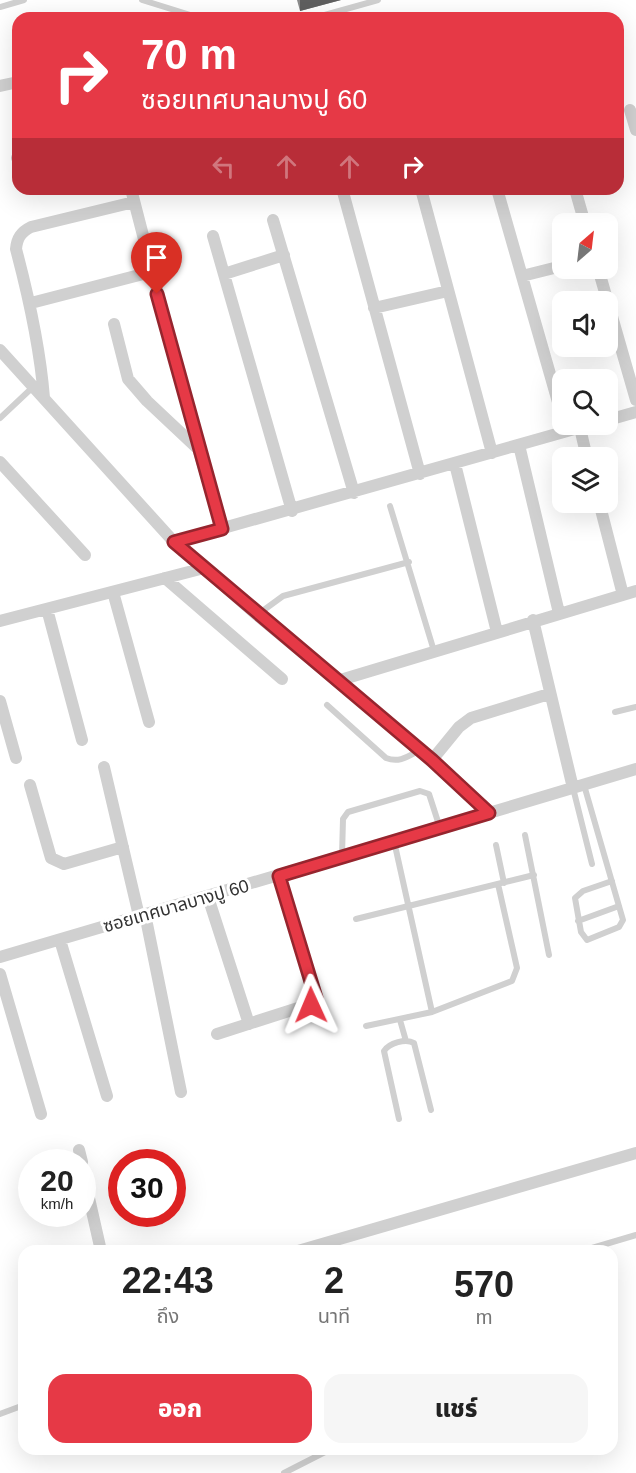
<!DOCTYPE html>
<html lang="th">
<head>
<meta charset="utf-8">
<style>
	body { margin:0; font-family:Helvetica,"Noto Sans Thai",sans-serif; background:#f6f6f6; color:#222; height:100vh; display:flex; flex-direction:column; font-size:22px; white-space:nowrap }
	* { box-sizing:border-box; margin:0 }
	p { font-size:20px; color:#767676 }
	.icon { flex:none; width:33px; height:33px; fill:none; stroke:currentColor; stroke-width:2; stroke-linecap:round; stroke-linejoin:round }
	.map { position:relative; flex:1; overflow:hidden }
	.sheet { position:absolute; left:18px; top:1245px; width:600px; height:210px; display:flex; flex-direction:column; background:#fff; border-radius:18px; box-shadow:0 6px 24px #0002 }
	.sheet>* { flex:none }
	.hud { position:absolute; left:12px; top:12px; width:612px; height:183px; border-radius:18px; box-shadow:0 6px 24px #0002; background:#e63946; color:#fff; overflow:hidden }
	.needle { width:39px; rotate:28deg }
	.buttons { position:absolute; left:552px; top:213px; display:grid; gap:12px }
	.buttons a { display:grid; place-items:center; width:66px; height:66px; border-radius:12px; background:#fff; box-shadow:0 6px 24px #0002; font-size:30px }
	.speed { position:absolute; left:18px; top:1149px; display:flex; gap:12px; font-size:30px; font-weight:700; text-align:center }
	.speed>* { display:grid; place-content:center; width:78px; height:78px; border-radius:50%; background:#fff; box-shadow:0 6px 24px #0002; line-height:1 }
	.speed small { font-size:15px; font-weight:400 }
	.speed .limit { border:9px solid #d22; background:#fff; color:#111 }
	.pin { position:absolute; display:grid; place-items:center; width:51px; height:51px; color:#fff; margin:-62px -26px; border-radius:50% 50% 50% 0; rotate:-45deg; box-shadow:0 0 6px #0007 }
	.pin .icon { rotate:45deg }
	.me { position:absolute; width:66px; margin:-33px; rotate:359deg; stroke-linejoin:round; filter:drop-shadow(0 0 4px #0008) }
	.turn { display:flex; align-items:center; gap:21px; height:126px; padding:0 30px; font-size:27px }
	.turn .icon { width:78px; height:78px; stroke-width:2.5 }
	.turn b { display:block; font-size:42px; line-height:51px }
	.lanes { display:flex; align-items:center; height:57px; padding:0 30px; background:#0003; justify-content:center; gap:30px; direction:ltr }
	.lanes .off { opacity:.35 }
	.eta { display:flex; justify-content:space-evenly; align-items:center; height:102px; text-align:center }
	.eta b { font-size:36px; font-weight:800; line-height:42px }
	.cta { display:flex; gap:12px; margin-top:auto; padding:12px 30px }
	.cta a { flex:1; height:69px; border-radius:18px; background:#e63946; color:#fff; font-size:24px; font-weight:800; line-height:69px; text-align:center }
	.cta a+a { background:#f6f6f6; color:#222 }
	.map>svg:first-child { display:block }
</style>
</head>
<body>
<div class="map">
<svg width="636" height="1473" viewBox="0 0 636 1473">
	<rect width="100%" height="100%" fill="#fff"/>
	<g fill="none" stroke-linecap="round" stroke-linejoin="round">
		<path stroke="#d0d0d0" stroke-width="6" d="M142,0L200,18
			M0,7L24,0
			M314,18L378,0
			M0,418L33,387
			M390,506L434,651
			M257,615L283,596L409,562
			M327,705L386,758C399,763 407,757 420,750
			M615,712L636,707
			M584,785L623,920L619,927L587,940L581,932L575,898L583,891L612,881
			M573,788L592,864
			M525,835L549,955
			M394,841L432,1012
			M496,845L504,883
			M342,856L343,819L348,812L420,791L429,794L440,828
			M356,919L534,875
			M578,921L619,906
			M400,1020L406,1041
			M366,1026L432,1012L512,981L517,968L498,884
			M399,1119L384,1051C389,1043 406,1038 414,1043L431,1110
			M582,1251L636,1235
			M0,1414L24,1405
			M284,1473L331,1449"/>
		<path stroke="#d0d0d0" stroke-width="12" d="M0,86L18,82
			M630,110L636,130
			M17,158H18
			M131,189L198,448L222,529
			M421,189L492,453
			M497,189L562,416
			M575,189L585,224
			M343,192L420,474
			M273,220L354,493
			M213,236L292,511
			M598,268L636,400
			M224,274L284,255
			M522,276L562,266
			M31,303L151,272
			M374,308L448,291
			M114,324L128,379L147,401L197,448
			M0,350L174,542L257,615L432,760L489,813L636,769
			M44,398C40,347 29,298 16,249C17,238 21,232 31,227L134,202
			M608,420L636,412
			M580,428L587,458
			M519,445L559,613
			M0,462L85,555
			M455,464L497,632
			M599,502L623,595
			M174,542L592,424
			M165,578L282,679
			M113,592L149,722
			M47,609L82,740
			M533,620L573,788
			M0,621L204,568
			M337,681L636,591
			M0,701L16,758
			M432,760L459,727L471,718L549,694
			M104,767L139,916
			M30,785L51,858L64,864L123,847
			M208,897L249,1024
			M145,914L181,1092
			M60,940L107,1096
			M0,957L489,813
			M0,974L41,1114
			M217,1034L317,1002L279,875
			M79,1150L82,1162
			M82,1167L101,1251
			M298,1251L636,1153"/>
	</g>
	<path fill="#8c8c8c" d="M297,0H341L300,11Z"/>
	<path fill="#5f5f5f" d="M300,0H341L300,11Z"/>
	<g fill="none" stroke-linecap="round" stroke-linejoin="round">
		<g stroke="#96252e" stroke-width="15">
			<path id="route" d="M157,294L222,529L174,542L432,760L489,813L279,876L316,998L315,1004L311,1005"/>
		</g>
		<use href="#route" stroke="#e63946" stroke-width="10"/>
	</g>
	<g text-anchor="middle" stroke-width="6" stroke-linejoin="round" paint-order="stroke">
		<g font-size="18" fill="#333" stroke="#fff">
			<text transform="translate(176 906) rotate(-16)" y="6">ซอยเทศบาลบางปู 60</text>
		</g>
	</g>
</svg>
<div class="buttons">
<a><svg class="needle" viewBox="-14 -14 28 28"><path d="M0-13l5 13h-10z" fill="#e53935"/><path d="M0 13l5-13h-10z" fill="#767676"/></svg></a>
<a><svg class="icon" aria-label="sound" viewBox="0 0 24 24"><path d="M4 9h4l5-4v14l-5-4H4zM17 9q2 3 0 6"/></svg></a>
<a><svg class="icon" aria-label="search" viewBox="0 0 24 24"><circle cx="10" cy="10" r="6"/><path d="M15 15l6 6"/></svg></a>
<a><svg class="icon" aria-label="layers" viewBox="0 0 24 24"><path d="M12 4l9 5-9 5-9-5zM3 14l9 5 9-5"/></svg></a>
</div>
<div class="speed"><div>20<small>km/h</small></div><div class="limit">30</div></div>
<div class="pin" style="left:157px;top:294px;background:#d93025"><svg class="icon" aria-label="arrive" viewBox="0 0 24 24"><path d="M6 21V4h12l-3 4 3 4H6"/></svg></div>
<svg class="me" style="left:311px;top:1005px" viewBox="-20 -20 40 40"><path d="M0-17L14 15 0 8-14 15z" fill="#e63946" stroke="#fff" stroke-width="4"/></svg>
<div class="hud">
<div class="turn"><svg class="icon" aria-label="right" viewBox="0 0 24 24"><path d="M7 20v-9h11M14 6l5 5-5 5"/></svg><div><b>70 m</b>ซอยเทศบาลบางปู 60</div></div>
<div class="lanes"><svg class="icon off" aria-label="left" viewBox="0 0 24 24"><path d="M17 20v-9H6M10 6l-5 5 5 5"/></svg><svg class="icon off" aria-label="ahead" viewBox="0 0 24 24"><path d="M12 20V5M6 11l6-6 6 6"/></svg><svg class="icon off" aria-label="ahead" viewBox="0 0 24 24"><path d="M12 20V5M6 11l6-6 6 6"/></svg><svg class="icon" aria-label="right" viewBox="0 0 24 24"><path d="M7 20v-9h11M14 6l5 5-5 5"/></svg></div>
</div>
<section class="sheet">
<div class="eta">
<div><b>22:43</b><p>ถึง</p></div>
<div><b>2</b><p>นาที</p></div>
<div><b>570</b><p>m</p></div>
</div>
<div class="cta"><a>ออก</a><a>แชร์</a></div>
</section>
</div>
</body>
</html>
